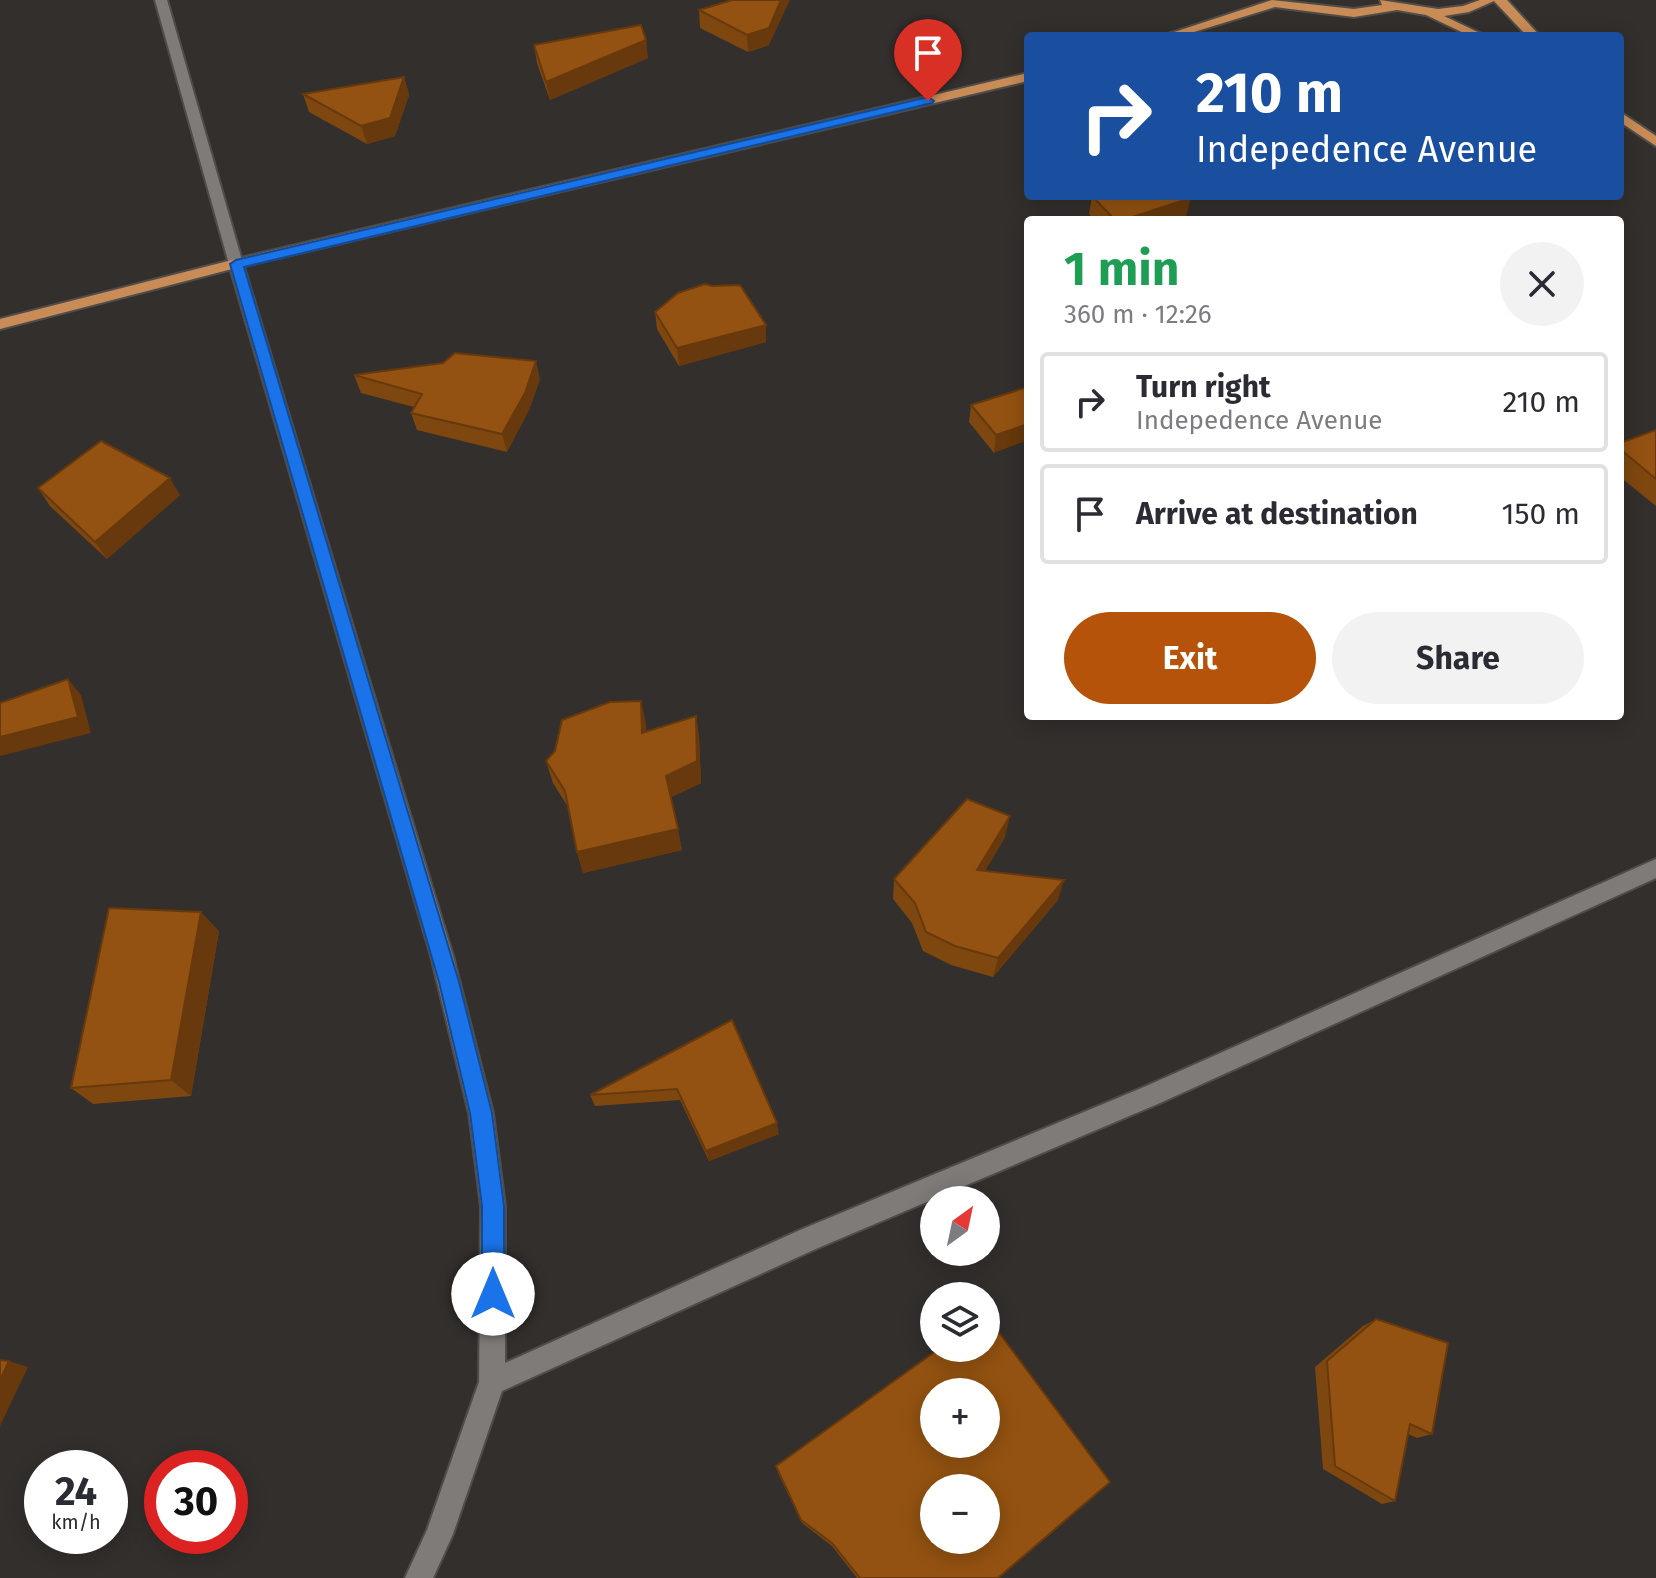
<!DOCTYPE html>
<html lang="en">
<head>
<meta charset="utf-8">
<style>
	body { margin:0; font-family:"Fira Sans",sans-serif; background:#f2f2f3; color:#2b2b33; height:100vh; display:flex; flex-direction:column; font-size:30px; white-space:nowrap }
	* { box-sizing:border-box; margin:0 }
	p { font-size:26px; color:#7c7c81 }
	.icon { flex:none; width:44px; height:44px; fill:none; stroke:currentColor; stroke-width:2; stroke-linecap:round; stroke-linejoin:round }
	.map { position:relative; flex:1; overflow:hidden }
	.side { position:absolute; left:1024px; top:216px; width:600px; height:504px; display:flex; flex-direction:column; background:#fff; border-radius:8px; box-shadow:0 4px 20px #0003 }
	.side>* { flex:none }
	.banner { position:absolute; left:1024px; top:32px; width:600px; height:168px; border-radius:8px; box-shadow:0 4px 20px #0003; background:#1a4fa0; color:#fff; overflow:hidden }
	.needle { width:52px; rotate:33deg }
	.tools { position:absolute; left:920px; top:1186px; display:grid; gap:16px }
	.tools a { display:grid; place-items:center; width:80px; height:80px; border-radius:50%; background:#fff; box-shadow:0 4px 20px #0003; font-size:40px }
	.speed { position:absolute; left:24px; top:1450px; display:flex; gap:16px; font-size:40px; font-weight:700; text-align:center }
	.speed>* { display:grid; place-content:center; width:104px; height:104px; border-radius:50%; background:#fff; box-shadow:0 4px 20px #0003; line-height:1 }
	.speed small { font-size:20px; font-weight:400 }
	.speed .limit { border:12px solid #d22; background:#fff; color:#111 }
	.pin { position:absolute; display:grid; place-items:center; width:68px; height:68px; color:#fff; margin:-82px -34px; border-radius:50% 50% 50% 0; rotate:-45deg; box-shadow:0 0 8px #0007 }
	.pin .icon { rotate:45deg }
	.me { position:absolute; width:88px; margin:-44px; rotate:0deg; stroke-linejoin:round; filter:drop-shadow(0 0 6px #0008) }
	.turn { display:flex; align-items:center; gap:28px; height:168px; padding:0 40px; font-size:36px }
	.turn .icon { width:104px; height:104px; stroke-width:2.5 }
	.turn b { display:block; font-size:56px; line-height:68px }
	.round { display:grid; place-items:center; flex:none; width:84px; height:84px; border-radius:42px; background:#f2f2f3 }
	.overview { display:flex; align-items:center; justify-content:space-between; height:136px; padding:0 40px }
	h1 { font-size:48px; font-weight:700; line-height:60px; color:#1e9e55 }
	.primary-button { display:flex; gap:16px; margin-top:auto; padding:16px 40px }
	.primary-button a { flex:1; height:92px; border-radius:48px; background:#b45309; color:#fff; font-size:32px; font-weight:700; line-height:92px; text-align:center }
	.primary-button a+a { background:#f2f2f3; color:#2b2b33 }
	ul { padding:0; list-style:none }
	li { display:flex; align-items:center; gap:24px; height:100px; margin:0 16px 12px; padding:0 24px; border:4px solid #e1e1e2; border-radius:8px }
	li div { flex:1 }
	li b { display:block; font-size:30px }
	li em { font-style:normal }
	.map>svg:first-child { display:block }
</style>
</head>
<body>
<div class="map">
<svg width="1656" height="1578" viewBox="0 0 1656 1578">
	<rect width="100%" height="100%" fill="#332f2d"/>
	<g fill="none" stroke-linecap="round" stroke-linejoin="round">
		<g stroke="#4f4c4a" stroke-width="4">
			<path id="minor" d="M155,0H167L243,264L453,956L493,1113L505,1206V1363L800,1230L1144,1087L1656,859V878L1160,1103L818,1248L502,1391L453,1534L433,1578H405L427,1530L479,1382L481,1206L469,1113L431,956L229,264Z"/>
		</g>
		<g stroke="#4f4c4a" stroke-width="4">
			<path id="major" d="M1272,0L1354,9L1382,5L1380,0L1438,9L1463,6L1480,0H1507L1540,36H1527L1494,1L1469,12L1444,16L1486,36H1470L1426,15L1397,10L1354,17L1275,7L1181,36H1162Z
				M1028,73V81L236,268L0,329V319L236,259Z
				M1620,112L1656,136V146L1620,122Z"/>
		</g>
		<use href="#minor" fill="#7f7b78" fill-rule="evenodd"/>
		<use href="#major" fill="#c98c56" fill-rule="evenodd"/>
	</g>
	<path fill="#7e470f" d="M699,10L769,45L748,52L700,28Z
		M534,45L648,58L550,100L537,63Z
		M404,77L409,95L395,136L367,144L309,112L303,94Z
		M1092,196L1186,216L1174,220H1094L1089,214Z
		M655,312L766,325V342L679,366L657,329Z
		M354,375L540,379L529,410L507,452L417,430L411,413L414,407L361,393Z
		M1028,387L994,453L969,422L971,405Z
		M1656,430V506L1620,477V443Z
		M38,488L180,495L107,559L50,506Z
		M696,716L699,738L701,783L671,797L682,850L583,873L577,852L568,807L553,783L546,761L646,724V732Z
		M1005,837L985,871L1058,900L993,977L951,965L923,951L912,923L893,899L894,879Z
		M219,931L191,1096L93,1104L71,1088Z
		M732,1020L779,1134L709,1161L680,1100L595,1106L590,1095Z
		M1376,1319L1432,1434L1417,1438L1408,1434L1395,1501L1382,1504L1323,1469L1315,1367L1363,1326Z
		M777,1471L998,1578H857L832,1546L802,1523Z"/>
	<path fill="#67390c" d="M781,0H790L769,45L748,52L747,35Z
		M646,40L648,58L550,100L546,82Z
		M404,77L409,95L395,136L367,144L361,126Z
		M1191,198L1186,216L1174,220H1123Z
		M766,325V342L679,366L677,348Z
		M536,361L540,379L529,410L507,452L502,434Z
		M1028,424V440L994,453L996,435Z
		M170,478L180,495L107,559L95,542Z
		M68,679L81,695L91,733L0,756V737Z
		M641,701L646,724L647,756L642,733Z
		M696,716L699,738L701,783L670,798L666,776Z
		M1010,816L1005,837L973,891L977,870Z
		M678,829L682,850L583,873L577,852Z
		M1064,880L1058,900L993,977L998,958Z
		M201,912L219,931L191,1096L171,1080Z
		M777,1123L779,1134L709,1161L706,1151Z
		M9,1361L28,1367L0,1426V1380Z"/>
	<path fill="#935211" stroke="#67390c" stroke-width="2" fill-rule="evenodd" d="M732,0H781L769,28L747,35L699,10Z
		M641,25L646,40L546,82L534,45Z
		M404,77L390,118L361,126L303,94Z
		M1092,196H1188L1191,198L1123,220H1115Z
		M705,284L712,286L740,285L766,325L677,348L655,312L678,293Z
		M455,353L536,361L525,393L502,434L411,413L422,394L354,375L443,363Z
		M1028,387V424L996,435L971,405Z
		M1656,430V479L1620,449V443Z
		M101,441L170,478L95,542L38,488Z
		M68,679L78,717L0,737V703Z
		M641,701L642,733L696,716L697,761L666,776L678,829L577,852L565,791L546,761L555,751L562,720L610,702Z
		M967,799L1010,816L977,870L1064,880L998,958L955,946L926,932L915,903L894,879Z
		M109,908L201,912L171,1080L71,1088Z
		M732,1020L777,1123L706,1151L677,1089L590,1095Z
		M986,1315L1110,1482L998,1578H860L832,1543L801,1520L776,1466L940,1348H986ZM934,1392H986V1444H934ZM934,1488H986V1540H934Z
		M1376,1319L1448,1343L1432,1434L1410,1424L1395,1501L1335,1466L1327,1361Z
		M0,1360L9,1361L0,1380Z"/>
	<path fill="#1a73e8" stroke="#114b97" stroke-width="2" d="M928,97L934,101L932,103L244,267L459,982L492,1113L504,1206V1294L501,1302L493,1305L485,1302L482,1294V1206L470,1113L439,982L230,264L236,260Z"/>
</svg>
<div class="tools">
<a><svg class="needle" viewBox="-14 -14 28 28"><path d="M0-13l5 13h-10z" fill="#e53935"/><path d="M0 13l5-13h-10z" fill="#7c7c81"/></svg></a>
<a><svg class="icon" aria-label="layers" viewBox="0 0 24 24"><path d="M12 4l9 5-9 5-9-5zM3 14l9 5 9-5"/></svg></a>
<a>+</a>
<a>−</a>
</div>
<div class="speed"><div>24<small>km/h</small></div><div class="limit">30</div></div>
<div class="pin" style="left:928px;top:101px;background:#d93025"><svg class="icon" aria-label="arrive" viewBox="0 0 24 24"><path d="M6 21V4h12l-3 4 3 4H6"/></svg></div>
<svg class="me" style="left:493px;top:1294px" viewBox="-20 -20 40 40"><circle r="19" fill="#fff"/><path d="M0-13L10 11 0 6-10 11z" fill="#1a73e8"/></svg>
<div class="banner">
<div class="turn"><svg class="icon" aria-label="right" viewBox="0 0 24 24"><path d="M7 20v-9h11M14 6l5 5-5 5"/></svg><div><b>210 m</b>Indepedence Avenue</div></div>
</div>
<section class="side">
<div class="overview"><div><h1>1 min</h1><p>360 m · 12:26</p></div><a class="round"><svg class="icon" aria-label="close" viewBox="0 0 24 24"><path d="M6 6l12 12M18 6L6 18"/></svg></a></div>
<ul>
<li><svg class="icon" aria-label="right" viewBox="0 0 24 24"><path d="M7 20v-9h11M14 6l5 5-5 5"/></svg><div><b>Turn right</b><p>Indepedence Avenue</p></div><em>210 m</em></li>
<li><svg class="icon" aria-label="arrive" viewBox="0 0 24 24"><path d="M6 21V4h12l-3 4 3 4H6"/></svg><div><b>Arrive at destination</b></div><em>150 m</em></li>
</ul>
<div class="primary-button"><a>Exit</a><a>Share</a></div>
</section>
</div>
</body>
</html>
